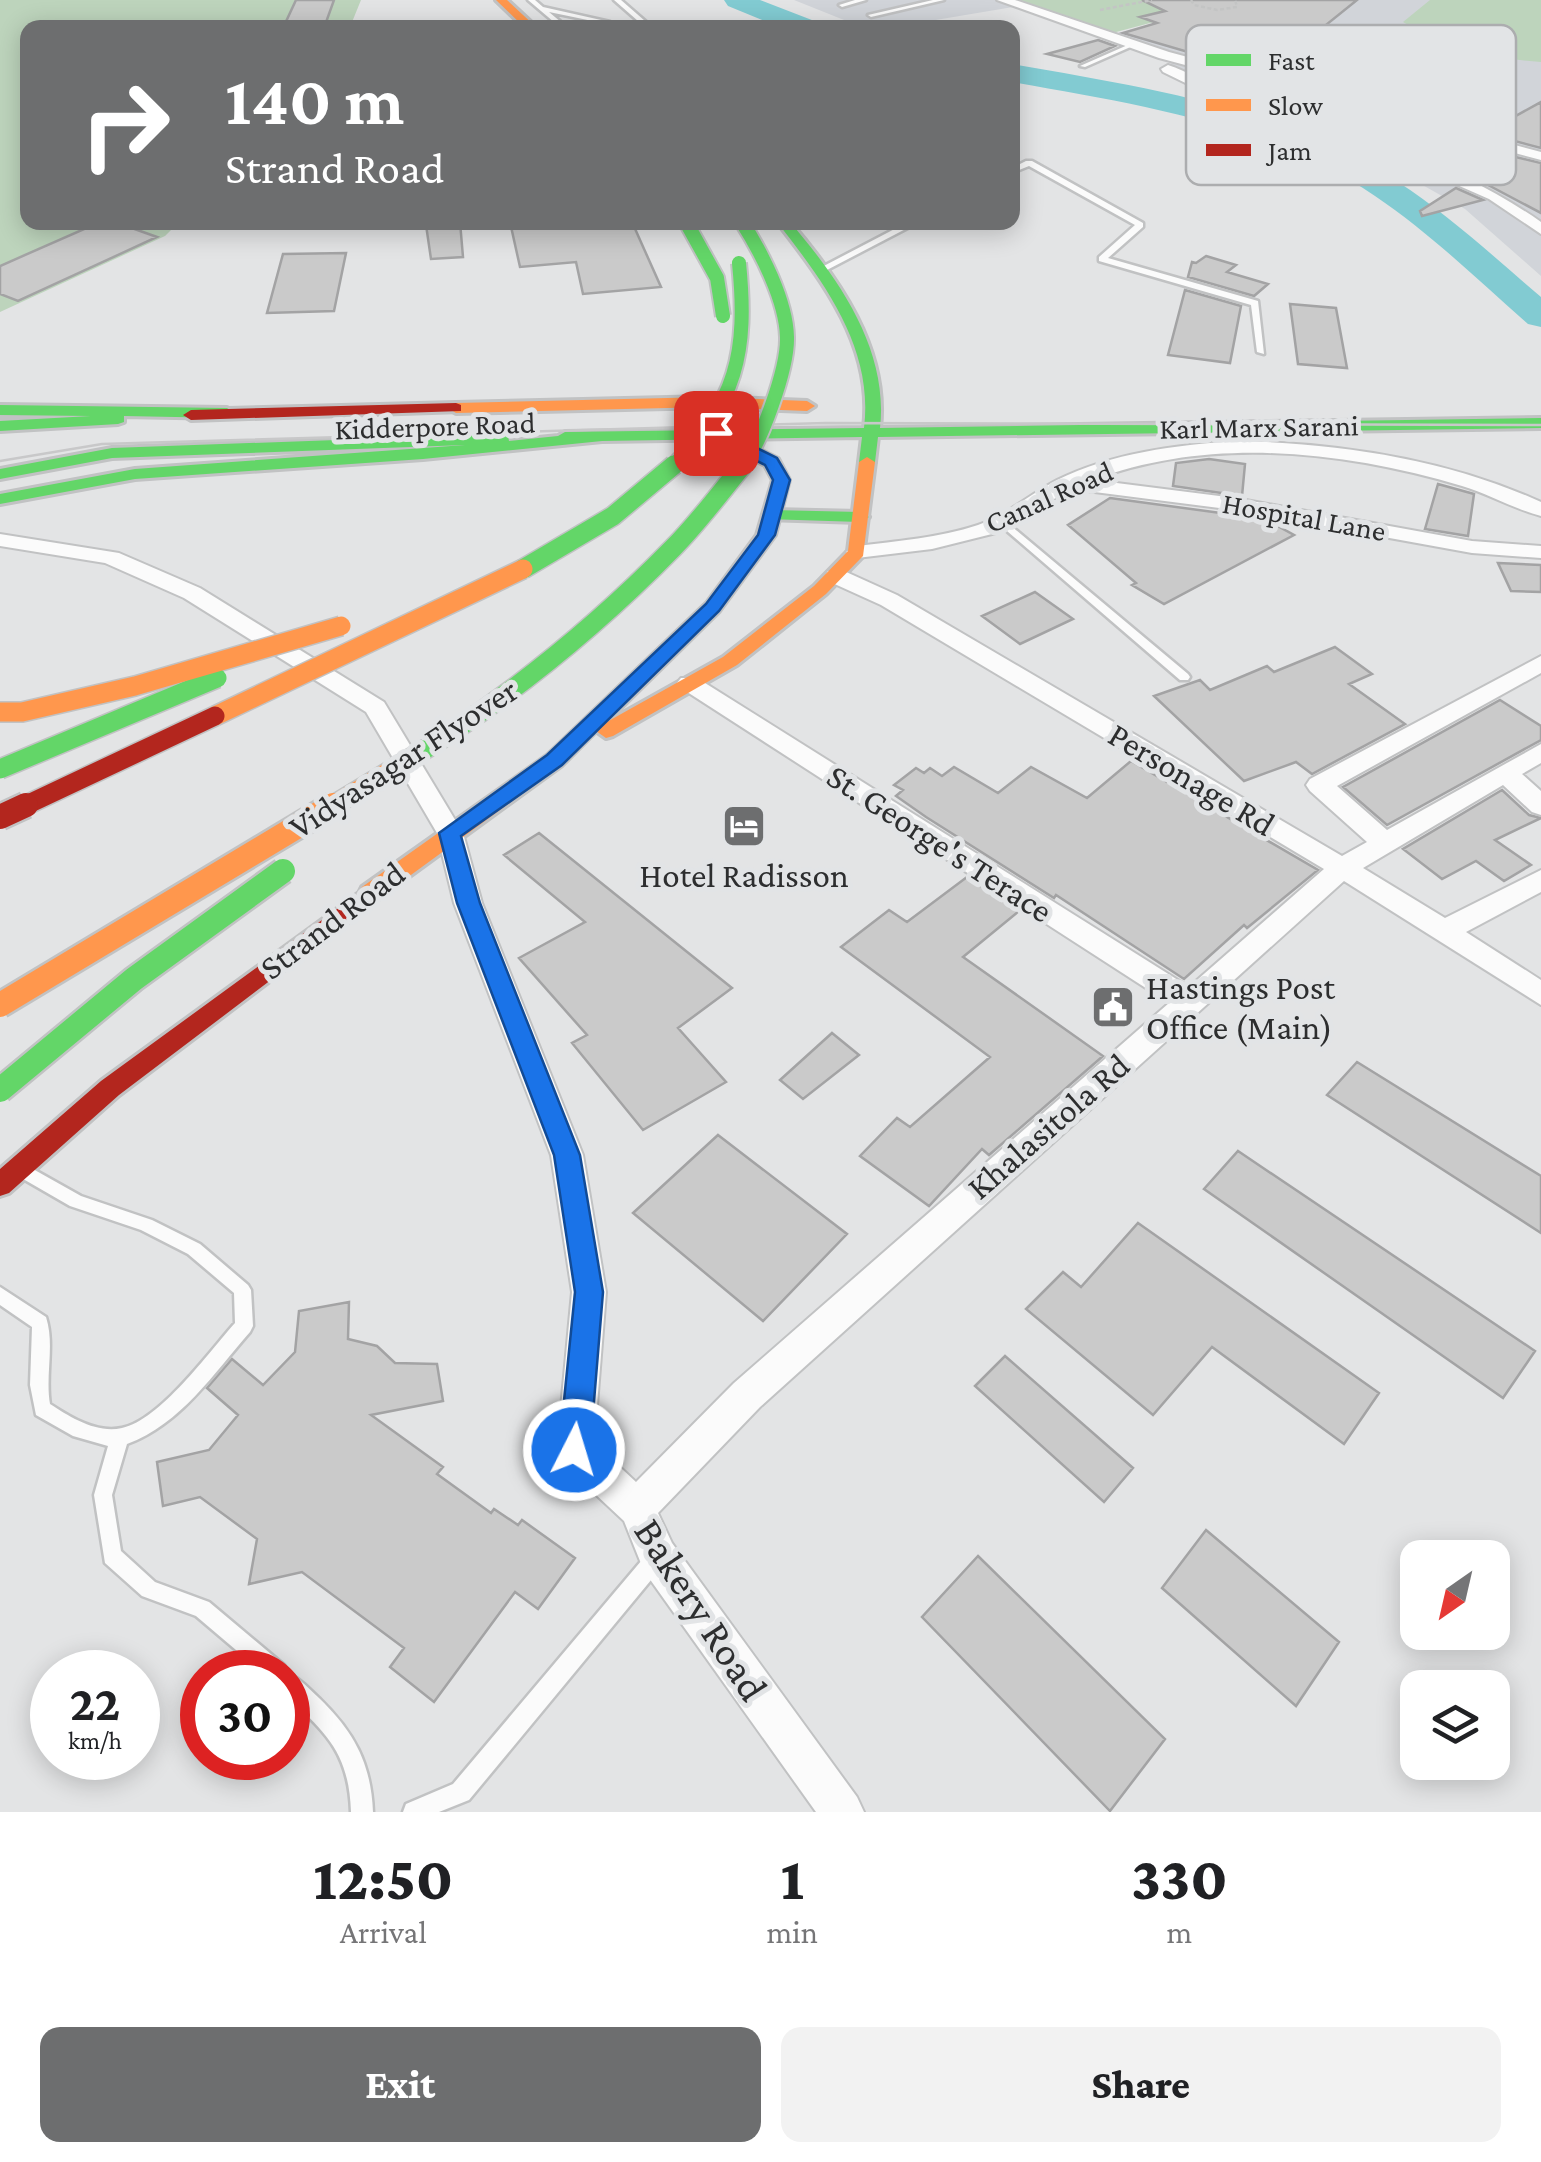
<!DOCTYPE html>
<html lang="en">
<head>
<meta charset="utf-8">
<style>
	body { margin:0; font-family:"Crimson Pro",serif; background:#f2f2f2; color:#202124; height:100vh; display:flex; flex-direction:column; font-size:38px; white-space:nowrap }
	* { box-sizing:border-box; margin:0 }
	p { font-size:32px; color:#757577 }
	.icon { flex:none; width:55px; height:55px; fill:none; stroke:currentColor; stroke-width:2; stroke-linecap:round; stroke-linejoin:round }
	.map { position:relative; height:1812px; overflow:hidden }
	.side { display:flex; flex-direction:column; background:#fff; flex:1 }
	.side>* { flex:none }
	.top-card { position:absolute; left:20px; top:20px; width:1000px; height:210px; border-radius:20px; box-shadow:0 5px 25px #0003; background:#6d6e6f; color:#fff; overflow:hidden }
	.needle { width:65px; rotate:214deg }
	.buttons { position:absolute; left:1400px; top:1540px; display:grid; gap:20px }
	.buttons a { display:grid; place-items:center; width:110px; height:110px; border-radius:20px; background:#fff; box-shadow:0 5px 25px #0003; font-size:50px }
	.speed { position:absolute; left:30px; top:1650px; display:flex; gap:20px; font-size:50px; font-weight:700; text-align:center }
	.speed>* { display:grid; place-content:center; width:130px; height:130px; border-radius:50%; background:#fff; box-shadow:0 5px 25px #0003; line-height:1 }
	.speed small { font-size:25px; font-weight:400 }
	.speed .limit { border:15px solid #d22; background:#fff; color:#111 }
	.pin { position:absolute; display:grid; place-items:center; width:85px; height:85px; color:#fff; margin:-42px; border-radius:20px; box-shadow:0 5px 15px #0006 }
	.me { position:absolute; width:110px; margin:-55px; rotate:5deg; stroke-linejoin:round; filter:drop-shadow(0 0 8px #0008) }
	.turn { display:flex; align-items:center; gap:35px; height:210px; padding:0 40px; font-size:45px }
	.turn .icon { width:130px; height:130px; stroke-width:2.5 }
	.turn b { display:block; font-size:70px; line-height:85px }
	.eta { display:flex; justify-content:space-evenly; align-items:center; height:170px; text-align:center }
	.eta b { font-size:60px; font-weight:800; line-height:70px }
	.button { display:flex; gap:20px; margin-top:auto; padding:20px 40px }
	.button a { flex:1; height:115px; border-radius:20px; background:#6d6e6f; color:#fff; font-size:40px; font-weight:800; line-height:115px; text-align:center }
	.button a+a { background:#f2f2f2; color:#202124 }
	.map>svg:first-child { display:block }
</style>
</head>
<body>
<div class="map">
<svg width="1541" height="1812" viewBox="0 0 1541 1812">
	<rect width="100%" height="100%" fill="#e3e4e5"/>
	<path fill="#d1d4d9" d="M794,0H998L1013,7L888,28L849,22Z
		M1270,0H1541V155L1108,36L1180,16Z
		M1175,59L1541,158V276L1465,209L1419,183L1346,146L1195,95L1209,88L1168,67Z"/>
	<path fill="#bdd4bc" d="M0,0H361L350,27L28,28V222L178,223L165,236L0,312Z
		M1007,0H1261L1180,15L1105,35Z
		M1430,0H1541V62C1494,59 1443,46 1403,22Z"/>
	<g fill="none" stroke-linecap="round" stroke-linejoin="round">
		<path fill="#82cbd2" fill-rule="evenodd" d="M724,0H760L817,22L820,28H782L728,6Z
			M1012,64C1143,87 1285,108 1398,182C1449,215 1494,257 1541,297V327L1528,324C1478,280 1430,233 1375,196C1269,124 1136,104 1012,82Z"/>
	</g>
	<path fill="#cacaca" stroke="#a3a3a4" stroke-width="2.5" d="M296,0H334L324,28H283Z
		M1142,0H1357L1326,25L1229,64L1123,33L1157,23L1140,17L1165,11Z
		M1098,40L1115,46L1080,62L1047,54Z
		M1541,102V148L1485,133Z
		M1507,155L1541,163V213L1473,177Z
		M1456,188L1483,200L1422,216L1420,211Z
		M100,222H115L157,237L18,301L0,294V266Z
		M460,222L463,257L431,259L426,225Z
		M510,222H632L661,287L583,294L576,262L520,267Z
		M346,253L334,311L267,313L283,254Z
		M1206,256L1236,265L1227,272L1268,284L1254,296L1188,277L1192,262L1196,263Z
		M1185,290L1241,306L1230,363L1168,355Z
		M1290,304L1336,308L1347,368L1298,364Z
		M1209,459L1245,464L1242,496L1173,486L1176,463Z
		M1438,484L1474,494L1468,536L1425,529Z
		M1110,498L1265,519L1294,535L1164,604L1132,585L1136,583L1068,525Z
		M1498,563L1541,565V592L1511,591Z
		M1035,592L1073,619L1020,644L982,616Z
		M1335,647L1372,674L1349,684L1405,724L1312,774L1296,762L1244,781L1154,696L1200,680L1210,690L1267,666L1274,672Z
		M1500,700L1541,726V740L1387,825L1343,787Z
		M1131,761L1318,870L1247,928L1244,925L1184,979L1056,895L1054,898L926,817L896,796L903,790L894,785L916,768L924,773L930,768L942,776L954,767L998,793L1031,767L1087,798Z
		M1502,790L1529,815L1541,818L1495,840L1531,865L1504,881L1476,861L1442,879L1403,849Z
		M539,833L732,988L678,1028L726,1082L643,1130L572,1043L587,1035L519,958L585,922L504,855Z
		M967,877L1019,911L963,957L1103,1056L989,1155L982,1149L929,1206L860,1156L897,1118L910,1127L990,1057L841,947L889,910L907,922Z
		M832,1033L859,1055L803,1099L780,1080Z
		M1357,1062L1541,1176V1233L1327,1095Z
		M718,1135L847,1234L763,1321L633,1213Z
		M1238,1151L1535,1351L1503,1398L1204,1189Z
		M1138,1223L1379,1393L1344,1444L1212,1347L1153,1415L1026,1309L1063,1272L1081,1287Z
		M349,1302L348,1339L377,1346L395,1363L437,1364L443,1401L371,1415L443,1467L437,1474L491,1513L494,1509L518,1525L522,1520L575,1558L538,1609L515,1592L434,1702L390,1667L404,1648L302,1572L249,1584L257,1539L200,1497L163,1506L157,1462L209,1450L238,1415L207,1388L232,1359L263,1385L295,1352L299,1311Z
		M1005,1356L1133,1468L1104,1502L975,1386Z
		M1206,1530L1339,1642L1296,1706L1162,1588Z
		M978,1556L1165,1739L1110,1811L922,1617Z"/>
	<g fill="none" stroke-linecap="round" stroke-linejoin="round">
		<g stroke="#c1c2c3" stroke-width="5">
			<path id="lane" d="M528,0H535L543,7L610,22L607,24L549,12L568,28H561Z
				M614,0H621L653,28H646Z
				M855,0H866L842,7L839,5Z
				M933,0H944L871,17L868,15Z
				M1130,44L1135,45L1085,67L1080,66Z
				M1026,161H1032L1143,223V227L1108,258L1258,301L1264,354L1257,352L1251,305L1099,261V257L1135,225L1029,166L1012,173V168Z
				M908,222H919L825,271L818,269Z
				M1004,520L1188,674L1190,677L1188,680H1180L1000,525L999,523Z
				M24,1164L81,1196L152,1220L200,1244L248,1285L251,1290L253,1326L250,1332C214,1373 181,1424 127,1444L112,1495L121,1551L155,1582L209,1602L284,1665L287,1672H262L196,1616L142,1596L105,1563L94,1495L108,1446L73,1436L36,1415L30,1385L32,1327L0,1305V1287L46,1317C55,1345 45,1375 50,1404C70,1417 97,1434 122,1428C160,1420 209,1352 235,1323L234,1293L188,1254L141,1230L70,1206L18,1176L16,1171L18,1166Z
				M654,1551L661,1554L664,1561L661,1568L469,1800L439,1812H403L406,1804L453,1784L647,1554Z
				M288,1673C300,1678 309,1689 319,1698C354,1732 371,1763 373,1812H351C349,1754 328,1735 288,1697Z"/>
		</g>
		<g stroke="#c1c2c3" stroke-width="4">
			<path id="street" d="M997,0H1015L1169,52L1541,152V160L1159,58Z
				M1168,65C1187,71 1205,83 1224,90C1332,126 1447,156 1541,222V234L1489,199L1382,152L1206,93L1163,72L1161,69Z
				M1236,441C1335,443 1440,458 1532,498L1541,502V516C1514,509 1489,494 1462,486C1343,451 1211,436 1093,480L1235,498L1472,541L1541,546V558L1472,553L1235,510L1071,489L996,533L932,549L857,558L846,552L857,546C897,541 939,538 978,525C1007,515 1030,494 1057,480C1112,453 1175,445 1236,441Z
				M0,534L119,553L200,588L384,702L463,833L482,903L583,1155L606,1292L594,1443L636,1482L734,1383L1169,1003L681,688L677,683L681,678H697L1189,987L1324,869L881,605L828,581L825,576L828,571H844L897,595L1342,856L1367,842L1310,791L1306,785L1310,779L1541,656V673L1337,786L1387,830L1541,744V763L1522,774L1541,791V815L1532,812L1503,785L1363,868L1445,918L1541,870V892L1466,932L1541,980V1005L1344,881L760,1407L658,1513L672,1543L857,1797L864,1812H816L644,1571L624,1521L562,1463L557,1450L572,1292L551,1155L454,903L437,833L366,712L184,598L105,563L0,546Z"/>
		</g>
		<g stroke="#c1c2c3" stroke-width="6">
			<path id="fast" d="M777,222H790C839,279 889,350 880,428L1541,418V428L878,437L875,462L867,467L859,462L862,437L602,441L423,459L135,479L0,504V494L135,469L465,445L112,458L0,479V469L112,448L502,434L508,436L509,441L558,436L565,432L864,428C874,348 824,282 777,222Z
				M0,405L227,408L235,413L227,418L124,416V422L118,424L0,431V421L91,416L0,415Z
				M772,510L860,512L869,517L860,522L766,519L763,515Z"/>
		</g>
		<g stroke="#c1c2c3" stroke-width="6">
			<path id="slow" d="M496,0H507L537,28H525Z
				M710,397L807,401L815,406L807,411L710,407L456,413L448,408L456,403Z
				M719,430L778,459L789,480L775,535L719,611L605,723L723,657L814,586L848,551L859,462L867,457L875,462L863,556L826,594L737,665L613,736L606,738L596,731L562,765L378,899H362L359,893L362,887L548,755L707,603L757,535L773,480L765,465L713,438V432Z"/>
		</g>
		<g stroke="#c1c2c3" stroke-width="6">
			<path id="jam" d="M456,403L461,405V411L191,420L183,415L191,410Z
				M370,885L381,893L378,899L119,1095L9,1193L0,1196V1169L101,1081Z"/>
		</g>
		<path stroke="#c3c4c4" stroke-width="2.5" stroke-dasharray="4 2.5" stroke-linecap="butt" d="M1191,0L1194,5L1217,10L1237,7L1235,0
			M1100,10L1152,0"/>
		<use href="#lane" fill="#fbfbfb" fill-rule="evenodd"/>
		<use href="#street" fill="#fbfbfb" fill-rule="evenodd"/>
		<use href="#fast" fill="#63d668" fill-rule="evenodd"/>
		<use href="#slow" fill="#ff974d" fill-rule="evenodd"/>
		<use href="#jam" fill="#b3261e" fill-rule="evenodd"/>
		<path stroke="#c8c8c9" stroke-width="2.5" d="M0,461L102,444L826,423L1541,425"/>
		<g stroke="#c1c2c3" stroke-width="18" stroke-linecap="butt">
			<path id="fast-bridge-far2" d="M686,222L717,278L723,316
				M671,468C737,403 748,352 739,263
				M741,468C761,444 788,368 787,337C786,300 761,252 742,222"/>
		</g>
		<g stroke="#c1c2c3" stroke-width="22" stroke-linecap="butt">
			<path id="fast-bridge-far1" d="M523,569L613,516L674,465
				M395,768C495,708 591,632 673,548C698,523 720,493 743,465
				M0,769L217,678"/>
		</g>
		<g stroke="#c1c2c3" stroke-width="29" stroke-linecap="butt">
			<path id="fast-bridge" d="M0,1090L134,979L283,871"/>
		</g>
		<g stroke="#c1c2c3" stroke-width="22" stroke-linecap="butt">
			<path id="slow-bridge-far1" d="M0,712H22L135,686L341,626
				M215,716L523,569
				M329,808L395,768"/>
		</g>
		<g stroke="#c1c2c3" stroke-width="29" stroke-linecap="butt">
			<path id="slow-bridge" d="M0,1005L333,805"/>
		</g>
		<g stroke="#c1c2c3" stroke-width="22" stroke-linecap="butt">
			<path id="jam-bridge-far1" d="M20,808L215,716"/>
		</g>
		<g stroke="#c1c2c3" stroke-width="29" stroke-linecap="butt">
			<path id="jam-bridge" d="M0,817L26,805"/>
		</g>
		<use href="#fast-bridge-far2" stroke="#63d668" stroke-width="14"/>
		<use href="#fast-bridge-far1" stroke="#63d668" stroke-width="19"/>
		<use href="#fast-bridge" stroke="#63d668" stroke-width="24"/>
		<use href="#slow-bridge-far1" stroke="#ff974d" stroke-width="19"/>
		<use href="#slow-bridge" stroke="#ff974d" stroke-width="24"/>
		<use href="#jam-bridge-far1" stroke="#b3261e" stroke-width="19"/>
		<use href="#jam-bridge" stroke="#b3261e" stroke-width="24"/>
	</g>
	<path fill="#1a73e8" stroke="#114b97" stroke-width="2.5" d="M710,430H721L777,458L790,480L775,535L719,611L562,765L461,836L480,903L580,1155L603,1292L590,1450L585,1461L574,1465L564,1461L559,1450L575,1292L554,1155L457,903L439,833L547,755L706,604L758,535L773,480L765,465L710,437Z"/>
	<defs>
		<g id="hotel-square" transform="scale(2.25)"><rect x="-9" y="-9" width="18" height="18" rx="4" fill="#6d6e6f" stroke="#e2e4e6"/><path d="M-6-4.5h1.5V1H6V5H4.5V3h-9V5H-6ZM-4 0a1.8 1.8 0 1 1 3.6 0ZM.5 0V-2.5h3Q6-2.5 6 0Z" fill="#fff"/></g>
		<g id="civic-square" transform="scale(2.25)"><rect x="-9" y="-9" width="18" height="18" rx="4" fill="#6d6e6f" stroke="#e2e4e6"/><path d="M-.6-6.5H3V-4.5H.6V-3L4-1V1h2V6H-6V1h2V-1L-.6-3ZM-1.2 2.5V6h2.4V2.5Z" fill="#fff"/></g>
	</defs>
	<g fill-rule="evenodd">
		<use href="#hotel-square" x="744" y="826"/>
		<use href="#civic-square" x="1113" y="1007"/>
	</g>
	<g text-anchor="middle" stroke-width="10" stroke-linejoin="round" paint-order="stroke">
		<g font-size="30" fill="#2d2e2f" stroke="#e2e4e6">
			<text transform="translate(435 426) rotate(-2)" y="10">Kidderpore Road</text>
			<text transform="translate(1259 427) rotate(-1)" y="10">Karl Marx Sarani</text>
			<text transform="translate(1049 497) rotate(-24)" y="10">Canal Road</text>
			<text transform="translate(1304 517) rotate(10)" y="10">Hospital Lane</text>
		</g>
		<g font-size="35" fill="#2d2e2f" stroke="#e2e4e6">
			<text transform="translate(403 758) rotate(-33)" y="12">Vidyasagar Flyover</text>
			<text transform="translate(1192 779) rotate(31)" y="12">Personage Rd</text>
			<text transform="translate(940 843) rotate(33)" y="12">St. George's Terace</text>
			<text transform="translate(332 920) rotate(-37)" y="12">Strand Road</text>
			<text transform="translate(1048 1126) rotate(-41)" y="12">Khalasitola Rd</text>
		</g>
		<g font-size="35" fill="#2d2e2f" stroke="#e2e4e6">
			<text x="744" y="887">Hotel Radisson</text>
			<text x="1146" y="999" text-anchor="start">Hastings Post<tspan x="1146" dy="40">Office (Main)</tspan></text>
		</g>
		<g font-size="42" fill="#2d2e2f" stroke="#e2e4e6">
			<text transform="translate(702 1609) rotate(57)" y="15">Bakery Road</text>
		</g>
	</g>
	<rect x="1186" y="25" width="330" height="160" rx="15" fill="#e2e4e6" stroke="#acadaf" stroke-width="2.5"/>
	<rect x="1206" y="54" width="45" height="12" fill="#63d668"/>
	<rect x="1206" y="99" width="45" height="12" fill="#ff974d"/>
	<rect x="1206" y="144" width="45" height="12" fill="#b3261e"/>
	<g font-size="28" fill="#2d2e2f">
		<text x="1268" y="70">Fast</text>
		<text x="1268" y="115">Slow</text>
		<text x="1268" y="160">Jam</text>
	</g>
</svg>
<div class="buttons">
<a><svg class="needle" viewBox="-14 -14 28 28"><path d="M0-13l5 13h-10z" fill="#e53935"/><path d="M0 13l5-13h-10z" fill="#757577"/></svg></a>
<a><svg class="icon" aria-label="layers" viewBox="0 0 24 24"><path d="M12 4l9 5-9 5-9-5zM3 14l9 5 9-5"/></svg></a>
</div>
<div class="speed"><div>22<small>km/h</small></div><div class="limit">30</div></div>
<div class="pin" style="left:716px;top:433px;background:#d93025"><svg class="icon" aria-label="arrive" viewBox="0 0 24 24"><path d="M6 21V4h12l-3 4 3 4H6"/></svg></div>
<svg class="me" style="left:574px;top:1450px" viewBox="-20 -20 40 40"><circle r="17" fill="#1a73e8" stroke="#fff" stroke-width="3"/><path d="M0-11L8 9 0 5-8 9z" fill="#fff"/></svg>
<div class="top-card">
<div class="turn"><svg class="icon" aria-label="right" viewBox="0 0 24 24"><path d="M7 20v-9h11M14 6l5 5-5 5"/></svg><div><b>140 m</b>Strand Road</div></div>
</div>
</div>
<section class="side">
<div class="eta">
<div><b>12:50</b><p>Arrival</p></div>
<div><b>1</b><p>min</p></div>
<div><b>330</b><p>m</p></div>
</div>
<div class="button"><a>Exit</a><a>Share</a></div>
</section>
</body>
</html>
